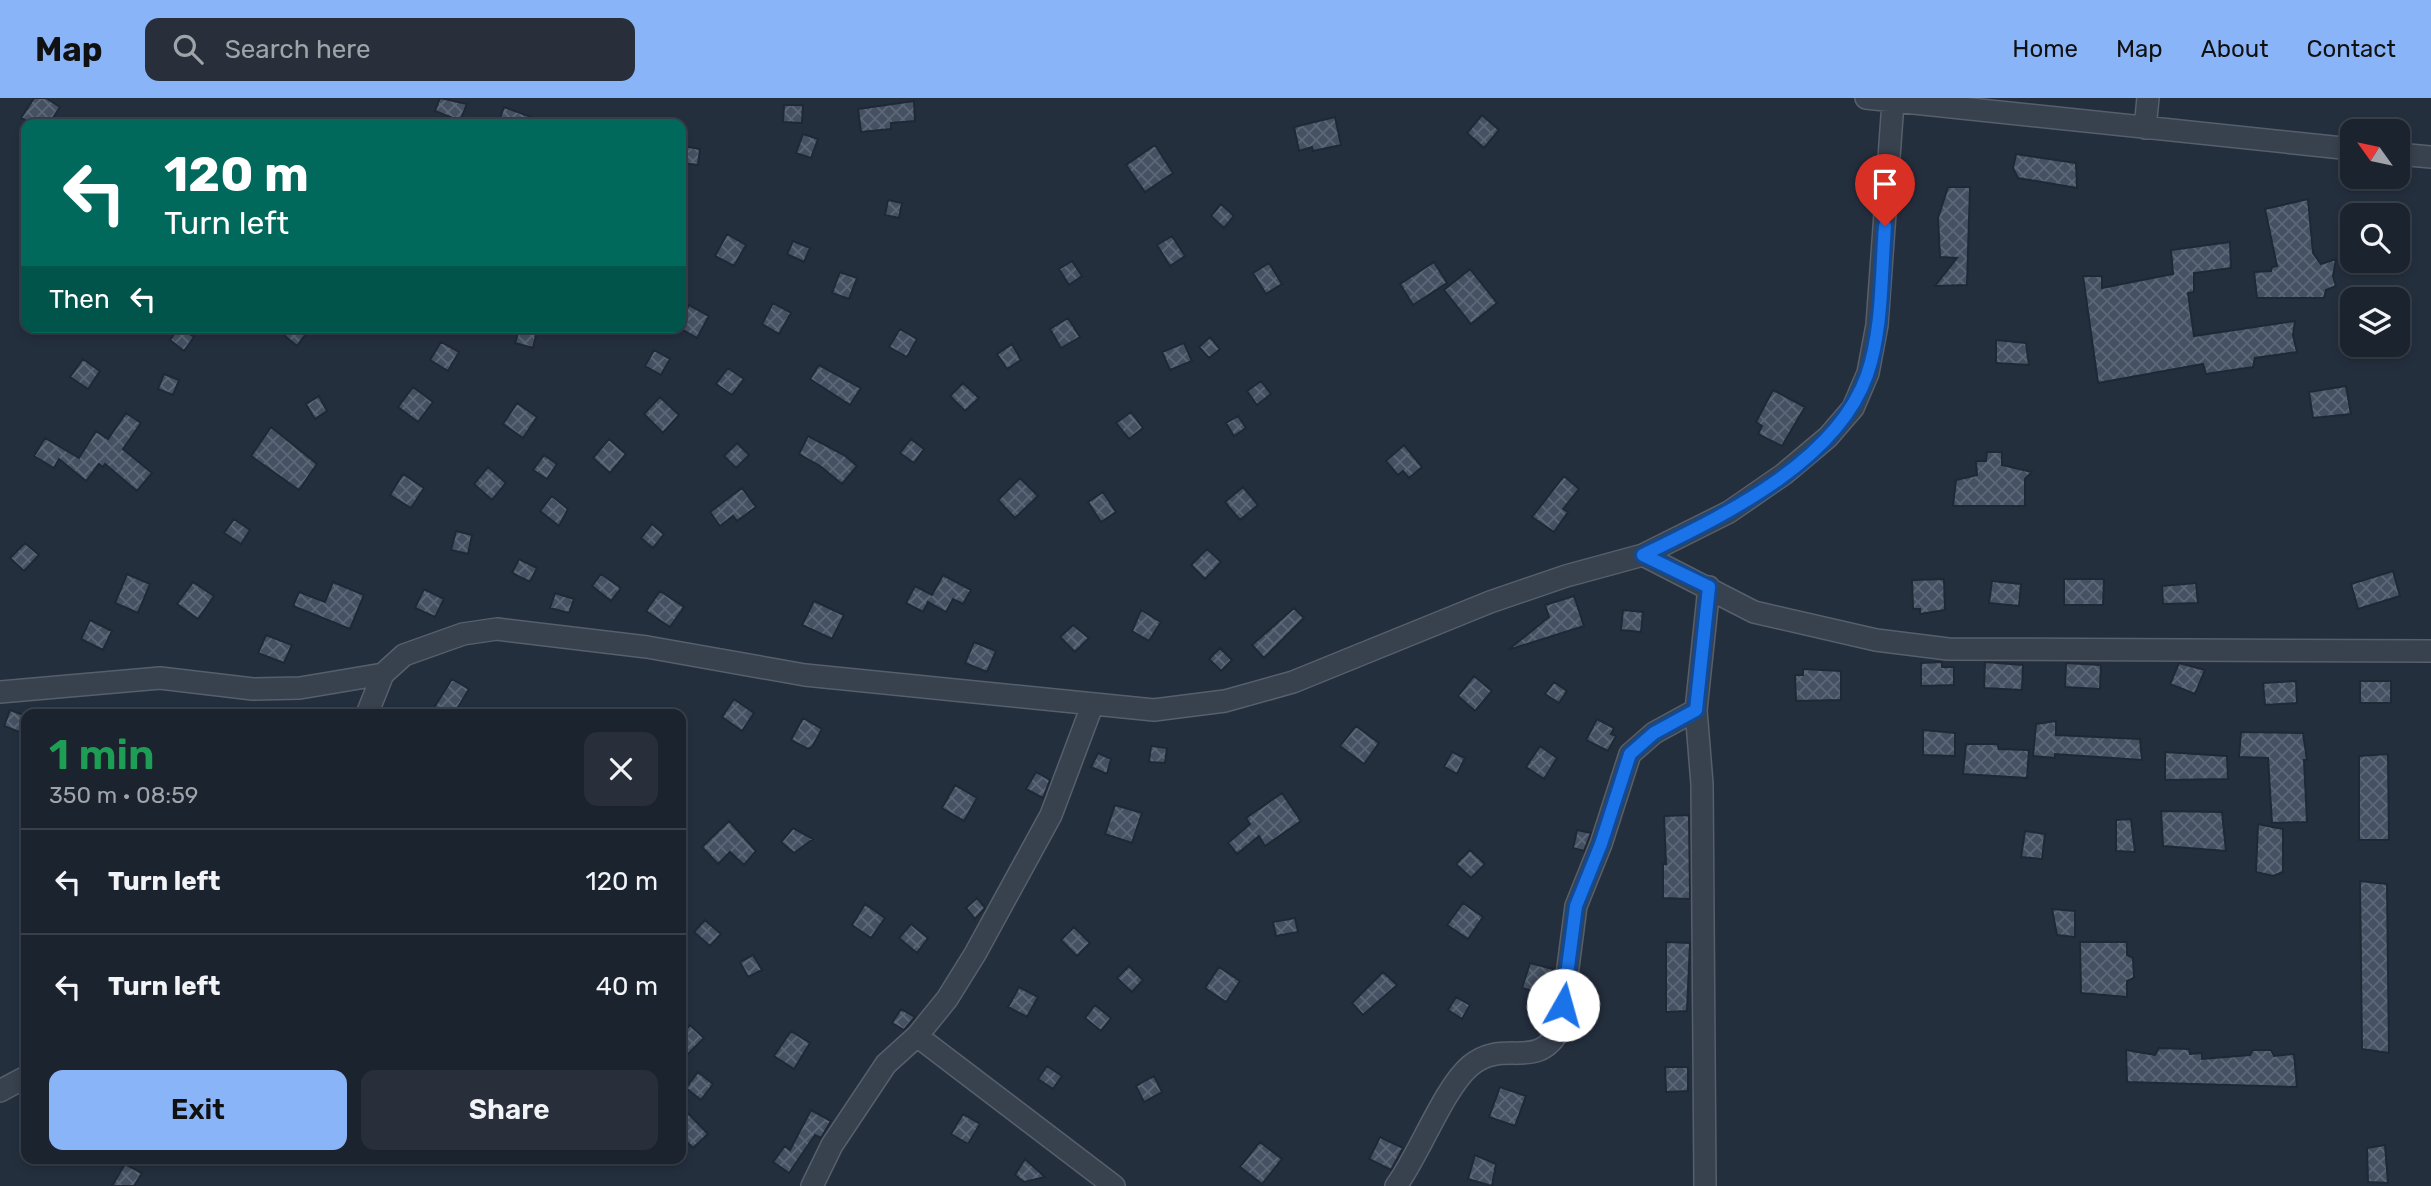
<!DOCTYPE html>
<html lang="en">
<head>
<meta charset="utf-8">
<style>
	body { margin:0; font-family:Rubik,sans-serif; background:#282f3a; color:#f1f3f6; height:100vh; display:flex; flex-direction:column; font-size:26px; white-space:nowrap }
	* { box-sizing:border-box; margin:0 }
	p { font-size:23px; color:#a0a4aa }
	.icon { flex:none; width:38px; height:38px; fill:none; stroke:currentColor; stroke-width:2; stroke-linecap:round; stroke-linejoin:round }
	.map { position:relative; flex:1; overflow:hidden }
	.details { position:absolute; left:21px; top:611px; width:665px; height:455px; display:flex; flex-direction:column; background:#1b232e; border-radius:14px; box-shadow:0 4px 10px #0003,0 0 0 2px #39404a }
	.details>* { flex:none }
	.guide { position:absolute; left:21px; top:21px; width:665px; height:214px; border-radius:14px; box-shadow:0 4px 10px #0003,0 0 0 2px #39404a; background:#00695c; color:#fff; overflow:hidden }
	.needle { width:46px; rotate:303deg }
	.controls { position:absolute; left:2340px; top:21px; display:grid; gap:14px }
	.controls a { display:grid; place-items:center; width:70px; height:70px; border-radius:14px; background:#1b232e; box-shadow:0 4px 10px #0003,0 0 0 2px #39404a; font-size:35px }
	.pin { position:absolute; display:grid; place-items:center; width:60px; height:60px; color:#fff; margin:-72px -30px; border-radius:50% 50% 50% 0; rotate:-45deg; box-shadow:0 0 7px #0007 }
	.pin .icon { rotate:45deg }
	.me { position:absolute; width:77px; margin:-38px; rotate:7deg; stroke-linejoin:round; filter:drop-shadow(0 0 5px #0008) }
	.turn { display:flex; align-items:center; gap:24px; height:147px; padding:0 28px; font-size:32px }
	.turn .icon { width:91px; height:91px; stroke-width:2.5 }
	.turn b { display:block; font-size:49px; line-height:60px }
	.then { display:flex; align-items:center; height:66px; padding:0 28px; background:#0003; gap:14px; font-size:26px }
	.round { display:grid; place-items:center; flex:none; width:74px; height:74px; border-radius:14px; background:#282f3a }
	.summary { display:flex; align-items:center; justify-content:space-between; height:119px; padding:0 28px }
	h1 { font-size:42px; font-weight:600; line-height:52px; color:#1e9e55 }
	.cta { display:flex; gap:14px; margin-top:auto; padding:14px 28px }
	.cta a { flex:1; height:80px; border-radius:14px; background:#8ab4f8; color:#111; font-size:28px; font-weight:600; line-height:80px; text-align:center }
	.cta a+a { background:#282f3a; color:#f1f3f6 }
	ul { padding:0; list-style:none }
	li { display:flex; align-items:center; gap:21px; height:105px; padding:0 28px; border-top:2px solid #39404a }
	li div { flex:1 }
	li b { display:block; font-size:26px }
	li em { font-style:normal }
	header { display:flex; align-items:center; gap:42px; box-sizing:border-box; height:98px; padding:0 35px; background:#8ab4f8; color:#111 }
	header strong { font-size:33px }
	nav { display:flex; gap:38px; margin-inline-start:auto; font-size:24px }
	.search { width:490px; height:63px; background:#282f3a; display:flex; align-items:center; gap:18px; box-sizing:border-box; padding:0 24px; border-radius:14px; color:#a0a4aa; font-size:26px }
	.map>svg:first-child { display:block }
</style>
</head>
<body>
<header>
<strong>Map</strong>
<div class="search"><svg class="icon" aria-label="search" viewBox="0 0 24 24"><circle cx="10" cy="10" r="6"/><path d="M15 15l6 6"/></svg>Search here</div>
<nav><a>Home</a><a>Map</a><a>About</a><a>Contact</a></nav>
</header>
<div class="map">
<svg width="2431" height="1088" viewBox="0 0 2431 1088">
	<defs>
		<pattern id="building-cross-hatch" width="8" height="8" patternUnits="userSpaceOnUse" patternTransform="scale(1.75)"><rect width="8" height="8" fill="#455162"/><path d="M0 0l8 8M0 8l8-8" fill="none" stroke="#5d6877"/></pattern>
	</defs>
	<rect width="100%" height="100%" fill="#242f3e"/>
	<path fill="url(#building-cross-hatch)" stroke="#1f2835" stroke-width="2" d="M34,0H46L60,9L49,26H32L21,20Z
		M440,0L467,6L460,23L435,13Z
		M914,3L915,23L891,25V31L861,34L858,11Z
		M784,7H803L802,25L783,24Z
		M504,9L547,25V26H498Z
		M1482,17L1499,32L1484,50L1467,35Z
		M1335,19L1341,47L1313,53L1312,49L1299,53L1294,29Z
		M803,36L818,41L811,60L796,55Z
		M1155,47L1173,75L1145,94L1126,67Z
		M683,48L700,51L698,67L681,65Z
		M2016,56L2076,65L2077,90L2018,80L2013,70Z
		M1948,89H1970L1967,187L1935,188L1957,160L1940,159L1938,120Z
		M2308,101L2313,155L2321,166L2336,161L2333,178L2336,188L2326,192L2324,200H2257L2254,174L2271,173L2272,169L2277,168L2265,111Z
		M888,102L902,105L899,120L885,117Z
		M1221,106L1234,118L1224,130L1211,118Z
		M727,136L746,147L734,168L715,158Z
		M1172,138L1185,158L1170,168L1157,147Z
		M793,143L810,150L804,164L787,156Z
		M2230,144L2231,170L2194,175V194L2188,195L2194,238L2295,223L2293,237L2297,254L2255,260L2253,269L2206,276L2203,266L2098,285L2083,178H2102V190L2173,176L2171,152Z
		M1072,163L1082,178L1069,187L1059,171Z
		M1434,164L1447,185L1413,207L1400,186Z
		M1269,165L1282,186L1266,196L1253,175Z
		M1470,171L1497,205L1471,226L1444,192Z
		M840,174L857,180L849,201L832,195Z
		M773,205L791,215L779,236L762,226Z
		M689,207L709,218L697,240L678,229H681V222Z
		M1068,220L1080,239L1061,250L1050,231Z
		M179,229L194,239L184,253L170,242Z
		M274,229H311L297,248Z
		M520,229H538L533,250L515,245Z
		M900,231L917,241L907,259L889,249Z
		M1210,239L1220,251L1209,260L1199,249Z
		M1996,242L2026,245L2029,267L1996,265Z
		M441,244L459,254L448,273L430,262Z
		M1184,245L1192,263L1170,272L1162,254Z
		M1012,246L1021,262L1007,271L997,256Z
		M654,252L670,261L661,277L645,268Z
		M83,261L100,273L88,291L70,279Z
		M819,267L861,290L850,307L810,281Z
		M728,270L744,281L732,297L716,286Z
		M164,276L179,282L173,297L158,291Z
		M1261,283L1271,296L1257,307L1247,293Z
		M963,285L979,300L965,313L950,298Z
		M2346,288L2351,316L2313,320L2309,294Z
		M413,289L433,304L418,324L398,309Z
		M1773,292L1805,309L1782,348L1758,336L1762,328L1756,324Z
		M319,298L327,313L315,321L306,306Z
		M660,299L679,317L663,335L644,316Z
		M517,305L537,319L523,340L503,326Z
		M1131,314L1143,330L1129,341L1116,325Z
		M126,315L141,325L123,351L152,375L137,393L105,366L103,369L99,366L86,383L59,361L54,370L34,358L45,340L79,360L96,333L108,341Z
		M1238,318L1246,330L1234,338L1226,325Z
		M271,329L317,366L299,392L251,358Z
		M808,338L844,357L857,368L842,386L820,368L799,356Z
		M609,341L626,356L610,375L593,360Z
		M911,341L924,351L914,365L900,355Z
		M737,345L749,357L736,370L724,358Z
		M1404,347L1422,369L1409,380L1403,373L1398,377L1386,363Z
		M1987,354H2002V367L2032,374L2025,381V408H1953L1956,382L1977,377L1976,363H1986Z
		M544,357L557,366L547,381L533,372Z
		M488,369L506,385L492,402L474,386Z
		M403,376L424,390L411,410L390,397Z
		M1564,378L1579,391L1563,411L1568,414L1554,434L1532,419Z
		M1020,380L1038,398L1015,420L998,402Z
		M1243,389L1258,407L1240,422L1225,404Z
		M742,390L756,409L737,423L733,418L720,428L710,414Z
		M1103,394L1116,414L1101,424L1088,404Z
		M552,398L568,411L559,428L540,413Z
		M234,421L250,432L241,446L224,435Z
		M652,426L664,436L653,450L641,440Z
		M456,433L472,437L468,456L451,452Z
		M25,445L39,457L24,473L10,460Z
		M1207,451L1221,464L1205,481L1191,467Z
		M519,461L537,470L530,484L512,475Z
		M2393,473L2400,498L2358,511L2351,486Z
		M127,476L150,486L138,515L115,505Z
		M601,476L621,490L611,503L592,488Z
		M943,477L971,492L963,506L953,501L946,514L928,504L923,514L906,505L915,488L932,497Z
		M1944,481L1945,512L1920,516V511H1913L1912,482Z
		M2064,481H2104L2103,507H2064Z
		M1992,483L2021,486L2019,508L1989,505Z
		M193,484L214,498L198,521L177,506Z
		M333,484L364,497L350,531L293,508L299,494L325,504Z
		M2196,485L2198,505L2163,506L2162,488Z
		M424,491L444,501L435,519L415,510Z
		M660,493L684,509L670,529L646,513Z
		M555,495L574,501L569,515L550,510Z
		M1574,498L1584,528L1508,552L1549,519L1545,507Z
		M814,503L844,517L832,541L802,527Z
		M1294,510L1304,520L1264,560L1252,547Z
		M1141,512L1161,524L1149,543L1132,533Z
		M1623,512L1643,514L1641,534L1621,532Z
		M90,522L112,533L103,552L81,541Z
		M1073,527L1089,540L1075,554L1060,539Z
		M266,537L292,547L284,565L258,555Z
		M974,544L996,553L987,574L965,565Z
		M1220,550L1232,562L1221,573L1209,561Z
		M1942,564V569H1954V587L1921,588V565Z
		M1985,564L2023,567L2022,592L1984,590Z
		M2066,565L2101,567L2100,591L2065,589Z
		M2179,565L2205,572L2195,596L2170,586Z
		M1803,571L1841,573V602L1796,603L1795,577H1803Z
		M1474,578L1492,593L1475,613L1458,598Z
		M452,581L469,591L454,616H430Z
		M2296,583L2297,605L2265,607L2263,585Z
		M2360,583H2391V605H2360Z
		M1554,584L1567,593L1559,605L1545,596Z
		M734,601L754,615L742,633L722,619Z
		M10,612L26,618L22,635L4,628Z
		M803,620L822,631L812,649L808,651L791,642Z
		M1597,621L1614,630L1611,636L1616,638L1608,653L1586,642Z
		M2056,623V637L2140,641L2142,662L2055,656V660L2033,658L2036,626Z
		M1356,628L1379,645L1364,666L1340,648Z
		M1923,632L1955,635V658L1923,657Z
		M2241,634L2303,635L2307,662H2304L2307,724L2272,725L2268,660L2239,659Z
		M1966,646H1997L1999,651L2029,652L2027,680L1963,676Z
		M1151,648L1167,650L1165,665L1149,664Z
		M1540,648L1557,660L1544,681L1526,669Z
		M1452,654L1465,660L1457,676L1444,669Z
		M2165,654L2227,658L2228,681L2165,682Z
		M1098,655L1111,661L1107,676L1091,669Z
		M2388,656L2389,742H2359V658Z
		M1036,674L1050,682L1043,700L1026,691Z
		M955,687L977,700L964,723L942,710Z
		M1282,695L1301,723L1265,748L1259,738L1237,756L1228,745L1250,726L1246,720Z
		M1115,707L1142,715L1132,745L1105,736Z
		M2161,713L2222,714L2226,753L2163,748Z
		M1689,717L1690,801L1663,800V766H1666L1664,718Z
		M2131,721L2135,754L2116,753V722Z
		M729,723L756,753L744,767L730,754L718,766L702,749Z
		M2258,726L2283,731V774L2273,778L2256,774Z
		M793,730L813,741L794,755L781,744Z
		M1577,732L1591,735L1584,753L1573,750Z
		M2025,733L2045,736L2042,761L2021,759Z
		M1470,752L1485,766L1471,780L1456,766Z
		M2360,783L2387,786L2389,955L2362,951Z
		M977,800L985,810L975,821L966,810Z
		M1463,805L1483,819L1468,841L1447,827Z
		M865,806L885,820L871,840L852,827Z
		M2052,811L2075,813V839L2057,837Z
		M1295,820L1298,834L1276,838L1273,824Z
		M705,822L721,836L710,848L694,834Z
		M911,826L928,840L917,855L899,840Z
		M1074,829L1090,845L1077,858L1061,842Z
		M1666,844L1690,845L1687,913L1666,914Z
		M2080,844H2127V857L2133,860L2134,880L2127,883V899L2081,895Z
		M753,857L762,872L748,879L740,864Z
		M1530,865L1553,871L1546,897L1522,890Z
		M1129,868L1143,882L1132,894L1117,880Z
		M1219,869L1240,883L1226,904L1205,890Z
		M1383,874L1397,887L1363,917L1352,905Z
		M1019,889L1038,899L1027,919L1008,909Z
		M1456,899L1470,907L1462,921L1448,912Z
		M1095,907L1111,920L1101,933L1085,920Z
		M901,911L915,919L904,932L892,925Z
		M690,927L704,940L688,956L681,949V937Z
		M791,933L810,945L794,971L774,958Z
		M2159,950L2189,951L2190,956L2202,955V961L2250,957L2253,952H2271L2274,958L2294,956L2297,989L2127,984L2126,952L2155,957Z
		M1047,968L1062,978L1053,991L1038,981Z
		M1665,969H1688V993L1666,994Z
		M698,974L713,986L701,1002L686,990Z
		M1154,978L1162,994L1144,1004L1136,988Z
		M1500,989L1526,998L1515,1028L1489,1019Z
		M681,1008L708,1036L693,1050L681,1038Z
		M811,1012L831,1023L821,1040L815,1037L789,1075L773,1064L785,1048L790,1052Z
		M963,1016L980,1026L968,1046L951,1036Z
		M1380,1039L1403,1050L1391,1072L1369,1061Z
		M1260,1044L1282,1061L1262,1086L1240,1069Z
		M2385,1047L2388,1085L2368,1084L2367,1050Z
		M1475,1057L1496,1066L1492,1088L1468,1081Z
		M1025,1061L1045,1079L1024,1084L1015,1077Z
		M125,1066L142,1075L134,1088H112Z"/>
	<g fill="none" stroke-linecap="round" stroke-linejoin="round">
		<g stroke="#565f6c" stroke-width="24">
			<path id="minor" d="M1866,0L2352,51
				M2145,30L2148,0
				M2398,56L2431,59
				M1643,457L1754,514L1876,542L1948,551L2431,553
				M0,594L160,580L253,591L300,590L383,576
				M367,616L383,576L404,557L463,536L497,531L647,549L805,577L1154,612L1225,603L1293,584L1490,504L1566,478L1643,457L1729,414L1784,376L1828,339L1853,310L1868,275L1877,227L1893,4
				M917,938L1114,1088
				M0,993L26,979
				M812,1088L832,1047L886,966L917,938L947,901L975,856L1051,717L1092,608
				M1396,1088C1419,1057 1444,990 1470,968C1504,939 1536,975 1560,931L1576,808L1601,746L1630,656L1654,635L1696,612
				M1705,1088L1702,686L1696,612L1709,489"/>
		</g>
		<use href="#minor" stroke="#38414e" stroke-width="21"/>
	</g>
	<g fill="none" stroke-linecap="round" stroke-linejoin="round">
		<g stroke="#114b97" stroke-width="18">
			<path id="route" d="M1563,907L1576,808L1601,746L1630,656L1654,635L1696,612L1709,489L1643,457C1722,418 1836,365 1867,277C1883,231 1881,176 1885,128"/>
		</g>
		<use href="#route" stroke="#1a73e8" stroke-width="12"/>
	</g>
</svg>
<div class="controls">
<a><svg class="needle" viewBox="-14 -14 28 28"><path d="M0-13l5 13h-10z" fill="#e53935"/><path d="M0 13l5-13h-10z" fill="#a0a4aa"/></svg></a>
<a><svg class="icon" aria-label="search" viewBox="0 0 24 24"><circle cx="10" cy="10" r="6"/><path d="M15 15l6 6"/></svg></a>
<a><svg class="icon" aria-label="layers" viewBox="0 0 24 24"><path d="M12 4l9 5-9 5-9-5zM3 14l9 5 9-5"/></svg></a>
</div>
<div class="pin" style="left:1885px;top:128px;background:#d93025"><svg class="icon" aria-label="arrive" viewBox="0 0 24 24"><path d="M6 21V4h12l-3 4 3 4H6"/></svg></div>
<svg class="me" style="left:1563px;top:907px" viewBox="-20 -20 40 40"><circle r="19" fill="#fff"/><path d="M0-13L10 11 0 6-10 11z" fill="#1a73e8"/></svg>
<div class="guide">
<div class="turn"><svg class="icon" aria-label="left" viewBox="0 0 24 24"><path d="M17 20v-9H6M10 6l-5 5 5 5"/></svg><div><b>120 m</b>Turn left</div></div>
<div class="then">Then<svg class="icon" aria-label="left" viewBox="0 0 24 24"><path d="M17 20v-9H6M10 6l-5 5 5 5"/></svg></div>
</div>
<section class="details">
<div class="summary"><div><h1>1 min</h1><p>350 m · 08:59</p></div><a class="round"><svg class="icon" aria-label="close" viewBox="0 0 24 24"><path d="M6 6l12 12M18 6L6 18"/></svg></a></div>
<ul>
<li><svg class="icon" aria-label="left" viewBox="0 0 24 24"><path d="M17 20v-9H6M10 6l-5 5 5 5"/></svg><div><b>Turn left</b></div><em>120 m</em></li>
<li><svg class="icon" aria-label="left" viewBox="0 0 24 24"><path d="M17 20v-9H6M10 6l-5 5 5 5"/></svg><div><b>Turn left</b></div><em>40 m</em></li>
</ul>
<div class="cta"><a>Exit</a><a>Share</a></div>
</section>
</div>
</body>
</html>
